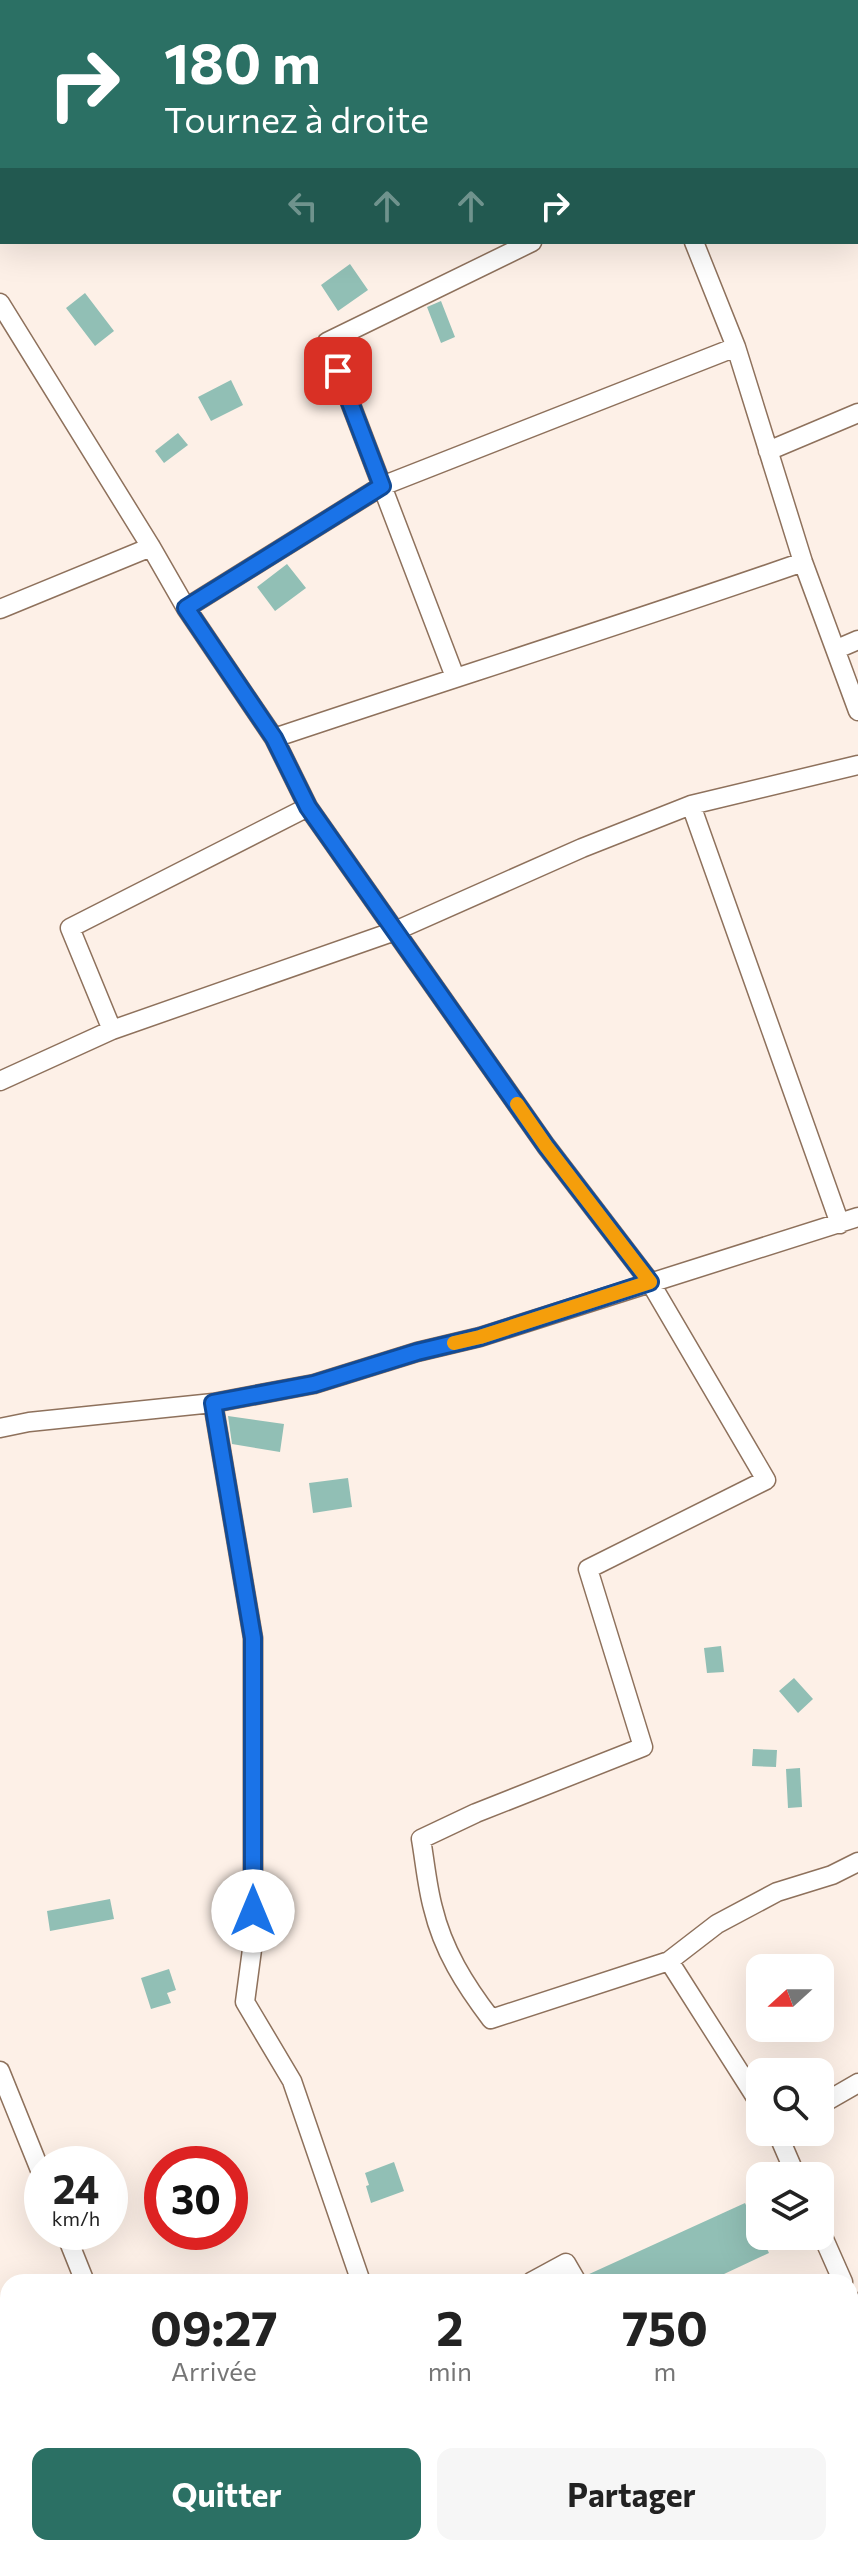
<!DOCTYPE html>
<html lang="fr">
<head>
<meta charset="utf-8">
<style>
	body { margin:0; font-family:Commissioner,sans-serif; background:#f6f6f6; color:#222; height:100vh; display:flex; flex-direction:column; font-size:30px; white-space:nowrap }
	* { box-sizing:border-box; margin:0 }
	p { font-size:26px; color:#767676 }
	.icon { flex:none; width:44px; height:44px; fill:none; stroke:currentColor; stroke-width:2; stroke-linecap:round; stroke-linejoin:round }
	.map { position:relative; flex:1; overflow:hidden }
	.side { position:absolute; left:0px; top:2274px; width:858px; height:282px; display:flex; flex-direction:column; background:#fff; border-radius:24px 24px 0 0; box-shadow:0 8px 32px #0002 }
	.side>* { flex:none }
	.banner { position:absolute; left:0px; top:0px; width:858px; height:244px; box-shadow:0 8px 32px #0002; background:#2b7064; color:#fff; overflow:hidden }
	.needle { width:52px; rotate:249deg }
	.tools { position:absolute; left:746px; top:1954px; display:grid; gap:16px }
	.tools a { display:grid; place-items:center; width:88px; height:88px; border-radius:16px; background:#fff; box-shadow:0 8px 32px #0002; font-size:40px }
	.speed { position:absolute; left:24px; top:2146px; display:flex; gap:16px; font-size:40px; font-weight:700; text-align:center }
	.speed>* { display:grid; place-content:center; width:104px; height:104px; border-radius:50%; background:#fff; box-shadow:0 8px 32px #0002; line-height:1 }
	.speed small { font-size:20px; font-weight:400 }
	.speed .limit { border:12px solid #d22; background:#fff; color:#111 }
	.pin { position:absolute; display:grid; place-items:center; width:68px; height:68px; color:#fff; margin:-34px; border-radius:16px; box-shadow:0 4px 12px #0006 }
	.me { position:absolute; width:88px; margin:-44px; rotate:0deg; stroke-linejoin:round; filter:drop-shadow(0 0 6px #0008) }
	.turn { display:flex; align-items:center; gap:28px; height:168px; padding:0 32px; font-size:36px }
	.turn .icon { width:104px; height:104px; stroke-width:2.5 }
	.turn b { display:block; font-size:56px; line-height:68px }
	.lanes { display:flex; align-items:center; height:76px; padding:0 32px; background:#0003; justify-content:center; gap:40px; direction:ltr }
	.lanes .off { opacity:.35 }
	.eta { display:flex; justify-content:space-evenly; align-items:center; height:136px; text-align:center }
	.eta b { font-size:48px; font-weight:700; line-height:56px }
	.primary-button { display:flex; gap:16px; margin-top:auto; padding:16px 32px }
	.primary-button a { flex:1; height:92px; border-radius:16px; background:#2b7064; color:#fff; font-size:32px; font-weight:700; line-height:92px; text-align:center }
	.primary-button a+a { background:#f6f6f6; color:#222 }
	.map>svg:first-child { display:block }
</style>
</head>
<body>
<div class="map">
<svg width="858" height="2555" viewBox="0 0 858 2555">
	<rect width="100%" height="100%" fill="#fdf0e7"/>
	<path fill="#91bfb5" d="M350,264L368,290L338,311L321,285Z
		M85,293L114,331L95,346L66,308Z
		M441,301L455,337L441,343L427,307Z
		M231,380L243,405L211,421L198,397Z
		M178,433L188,445L164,463L155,451Z
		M287,564L306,588L275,611L257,587Z
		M228,1416L284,1424L280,1452L232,1444Z
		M348,1478L352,1507L313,1513L309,1483Z
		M721,1646L724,1672L707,1673L704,1648Z
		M794,1678L813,1699L798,1713L779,1691Z
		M753,1749L777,1750L776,1767L752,1766Z
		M800,1768L802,1807L788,1808L786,1769Z
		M110,1899L114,1919L50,1931L47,1911Z
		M169,1969L176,1990L167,1993L171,2003L151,2009L141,1978Z
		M394,2162L404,2191L371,2203L366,2186L369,2185L365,2173Z
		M745,2203L769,2253L707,2282H589L587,2275Z"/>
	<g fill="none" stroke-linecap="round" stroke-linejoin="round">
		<g stroke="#8e715c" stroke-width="21">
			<path id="street" d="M604,0V2
				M715,2L720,0
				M856,171L858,170
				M694,242L736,347L803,562L858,711
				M0,303L151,547L186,608L274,738L308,807L546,1146L650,1282L766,1480L588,1569L643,1747L476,1813L421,1839C425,1862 427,1886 433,1908C443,1950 465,1985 491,2019L669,1961L717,1924L777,1892L832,1875L858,1862
				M768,451L858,413
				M186,608L382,486L736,347
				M0,609L151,547
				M837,649L858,640
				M455,677L327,342L532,242
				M274,738C450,679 628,623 803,562
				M112,1030L70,928L308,807
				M0,1081L112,1030L395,931L582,848L691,805
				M840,1224L691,805L858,765
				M213,1403L314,1384L417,1352L480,1337L858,1217
				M0,1428L29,1422L213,1403L253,1638V1942L245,2002L292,2081L361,2282
				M669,1961L760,2104
				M0,2071L42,2175
				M820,2105L858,2083
				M777,2132L796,2176
				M820,2230L843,2282
				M65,2232L85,2282
				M531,2282L566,2263L577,2282
				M850,2299L858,2317
				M202,2548L206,2555
				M696,2548L698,2555
				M829,2555L843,2548"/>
		</g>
		<use href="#street" stroke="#fff" stroke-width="18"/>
	</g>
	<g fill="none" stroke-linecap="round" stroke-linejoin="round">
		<g stroke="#114b97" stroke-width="20">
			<path id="route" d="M253,1911V1638L213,1403L314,1384L417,1352L480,1337L650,1282L546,1146L308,807L274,738L186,608L382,486L338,371"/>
		</g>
		<use href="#route" stroke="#1a73e8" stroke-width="14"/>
		<path stroke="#f59e0b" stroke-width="14" d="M454,1343L480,1337L650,1282L546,1146L517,1104"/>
	</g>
</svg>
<div class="tools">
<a><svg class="needle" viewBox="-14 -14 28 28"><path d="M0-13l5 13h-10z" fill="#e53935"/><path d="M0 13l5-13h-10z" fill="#767676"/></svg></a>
<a><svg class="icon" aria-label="search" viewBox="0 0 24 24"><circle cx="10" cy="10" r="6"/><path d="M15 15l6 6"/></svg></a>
<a><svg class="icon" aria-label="layers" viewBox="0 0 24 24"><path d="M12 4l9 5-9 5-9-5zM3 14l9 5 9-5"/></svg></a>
</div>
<div class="speed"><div>24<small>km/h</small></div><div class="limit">30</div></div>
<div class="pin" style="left:338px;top:371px;background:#d93025"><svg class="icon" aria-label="arrive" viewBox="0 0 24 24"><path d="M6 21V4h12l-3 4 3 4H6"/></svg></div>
<svg class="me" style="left:253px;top:1911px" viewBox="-20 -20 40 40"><circle r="19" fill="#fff"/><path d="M0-13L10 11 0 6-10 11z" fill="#1a73e8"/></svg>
<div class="banner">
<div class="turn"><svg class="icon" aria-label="right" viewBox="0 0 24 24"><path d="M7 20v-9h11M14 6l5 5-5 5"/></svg><div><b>180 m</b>Tournez à droite</div></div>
<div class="lanes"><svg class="icon off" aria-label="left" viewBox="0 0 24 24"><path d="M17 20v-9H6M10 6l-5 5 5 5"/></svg><svg class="icon off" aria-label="ahead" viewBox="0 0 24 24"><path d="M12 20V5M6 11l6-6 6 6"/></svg><svg class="icon off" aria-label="ahead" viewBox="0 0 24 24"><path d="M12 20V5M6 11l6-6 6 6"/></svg><svg class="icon" aria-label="right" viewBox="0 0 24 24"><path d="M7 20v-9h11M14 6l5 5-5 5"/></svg></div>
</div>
<section class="side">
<div class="eta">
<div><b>09:27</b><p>Arrivée</p></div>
<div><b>2</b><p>min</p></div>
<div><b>750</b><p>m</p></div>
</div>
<div class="primary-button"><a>Quitter</a><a>Partager</a></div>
</section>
</div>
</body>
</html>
